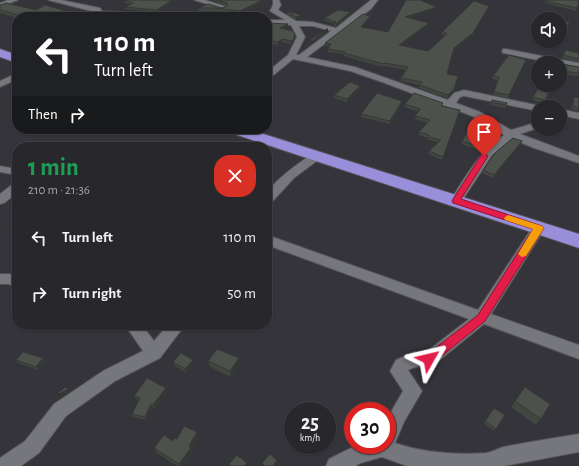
<!DOCTYPE html>
<html lang="en">
<head>
<meta charset="utf-8">
<style>
	body { margin:0; font-family:"Alegreya Sans",sans-serif; background:#302f34; color:#f1f3f6; height:100vh; display:flex; flex-direction:column; font-size:15px; white-space:nowrap }
	* { box-sizing:border-box; margin:0 }
	p { font-size:13px; color:#a5a5a9 }
	.icon { flex:none; width:22px; height:22px; fill:none; stroke:currentColor; stroke-width:2; stroke-linecap:round; stroke-linejoin:round }
	.map { position:relative; flex:1; overflow:hidden }
	.sheet { position:absolute; left:12px; top:142px; width:260px; height:188px; display:flex; flex-direction:column; background:#28272c; border-radius:16px; box-shadow:0 1px 3px #0004,0 0 0 1px #444448 }
	.sheet>* { flex:none }
	.top-card { position:absolute; left:12px; top:12px; width:260px; height:122px; border-radius:16px; box-shadow:0 1px 3px #0004,0 0 0 1px #444448; background:#202124; color:#fff; overflow:hidden }
	.buttons { position:absolute; left:531px; top:12px; display:grid; gap:8px }
	.buttons a { display:grid; place-items:center; width:36px; height:36px; border-radius:50%; background:#28272c; box-shadow:0 1px 3px #0004,0 0 0 1px #444448; font-size:20px }
	.speed { position:absolute; left:284px; top:402px; display:flex; gap:8px; font-size:20px; font-weight:700; text-align:center }
	.speed>* { display:grid; place-content:center; width:52px; height:52px; border-radius:50%; background:#28272c; box-shadow:0 1px 3px #0004,0 0 0 1px #444448; line-height:1 }
	.speed small { font-size:10px; font-weight:400 }
	.speed .limit { border:6px solid #d22; background:#fff; color:#111 }
	.pin { position:absolute; display:grid; place-items:center; width:34px; height:34px; color:#fff; margin:-41px -17px; border-radius:50% 50% 50% 0; rotate:-45deg; box-shadow:0 0 4px #0007 }
	.pin .icon { rotate:45deg }
	.me { position:absolute; width:44px; margin:-22px; rotate:53deg; stroke-linejoin:round; filter:drop-shadow(0 0 3px #0008) }
	.turn { display:flex; align-items:center; gap:14px; height:84px; padding:0 16px; font-size:18px }
	.turn .icon { width:52px; height:52px; stroke-width:2.5 }
	.turn b { display:block; font-size:28px; line-height:34px }
	.then { display:flex; align-items:center; height:38px; padding:0 16px; background:#0003; gap:8px; font-size:15px }
	.round { display:grid; place-items:center; flex:none; width:42px; height:42px; border-radius:16px; background:#302f34 }
	.head { display:flex; align-items:center; justify-content:space-between; height:68px; padding:0 16px }
	h1 { font-size:24px; font-weight:600; line-height:30px; color:#1e9e55 }
	ul { padding:0; list-style:none }
	li { display:flex; align-items:center; gap:12px; height:56px; padding:0 16px }
	li div { flex:1 }
	li b { display:block; font-size:15px }
	li em { font-style:normal }
	.map>svg:first-child { display:block }
</style>
</head>
<body>
<div class="map">
<svg width="579" height="466" viewBox="0 0 579 466">
	<rect width="100%" height="100%" fill="#35343a"/>
	<g fill="none" stroke-linecap="round" stroke-linejoin="round">
		<g stroke="#505054" stroke-width="2">
			<path id="minor" d="M8,0H18L0,7V3Z
				M48,0H61L100,8L102,11L150,14L215,12L242,15L246,17H130L100,15L95,12Z
				M194,0H205L227,7L223,9Z
				M273,0H279L281,5L278,10L296,21L313,22L336,28L371,0H378L371,9L307,57L355,67L448,100L454,93L464,90L541,106L542,107H538V111L464,96L460,97L456,103L480,112L511,130L538,122V128L520,134L579,156V163L534,148L512,139L492,155L460,204H452L450,201C465,177 479,152 504,135L472,116L382,82L350,71L293,59L270,78L267,79V72L288,55L297,37L291,25L267,24V20H285L270,11L273,5ZM299,26H313L331,31L299,55H296L305,37Z
				M503,49H506L579,63V69L560,65V63H552L503,53L502,51Z
				M17,73V79L0,87V81Z
				M560,109L579,113V119L560,115Z
				M318,152L322,153L323,155L322,157L294,178L271,203L267,204V192C280,176 297,164 314,153Z
				M0,166L17,169V175L0,172Z
				M17,183V193L4,203L0,204V194L13,184Z
				M539,224L544,225L545,228L491,314L579,345V359L484,324L435,364C425,367 417,365 408,370L422,391L404,422L395,443C425,453 454,455 486,453C492,452 497,449 503,447C528,442 554,438 579,434V452L504,466H407L382,457L361,463L355,466H326L329,459L357,445H387V419L403,391L390,371L396,360L414,352H426L469,319L267,245V235L478,310L534,225Z
				M0,274H9L17,276V287L8,284H0Z
				M125,325H142L154,341L168,325H185L160,358L115,381L66,416L39,453L21,466H0V458L25,441L54,404L103,371L143,351Z"/>
		</g>
		<g stroke="#505054" stroke-width="2">
			<path id="highway" d="M0,49L17,55V63L0,57Z
				M225,129H248L579,234V248L228,132Z"/>
		</g>
		<use href="#minor" fill="#76767d" fill-rule="evenodd"/>
		<use href="#highway" fill="#998eda" fill-rule="evenodd"/>
	</g>
	<path fill="#414641" d="M124,0H177L157,12L125,9V7L130,4L125,3Z
		M211,0H260L262,3L240,13L215,11H198V8H222L227,6L217,2V1Z
		M406,0L437,10L410,18L429,25L401,45L428,51L445,36L442,34L443,31L489,6L488,9L472,36L453,51L447,74L454,92L448,98L419,88L420,85L401,81V78L407,70L384,66L382,67L344,56V54L327,52L329,46H325V43L370,18L362,27L388,32Z
		M545,0L579,1L576,11L545,3Z
		M0,5L71,15V16L79,17H17V18L0,13Z
		M287,11L302,18L296,20L287,14Z
		M350,12V15L336,26H334V24L324,20V18Z
		M267,23L288,26L284,29L295,37L293,43L291,44L282,42L278,45L272,44Z
		M579,53V62L562,58L563,55Z
		M525,63L508,98L493,95L498,80L492,79L493,76Z
		M560,63L579,67V76L560,74Z
		M553,85L544,103L532,100L533,97Z
		M360,86V89L347,102L334,98V95Z
		M574,97L579,98V111L571,109L573,100Z
		M492,100L507,103L505,108L490,105Z
		M401,104L390,124L361,117V114Z
		M405,104L442,106L459,113L442,160L428,154L429,151L438,142L428,140V138L419,135V132L428,123L415,119V116L419,112L404,107Z
		M501,131L500,134L483,151L461,144L462,141Z
		M521,144L493,178L482,173L483,170Z
		M215,325H233L230,331L216,327Z
		M43,358L45,362L38,370L18,363L16,360Z
		M193,360L194,363L186,373L174,365L173,362Z
		M208,361L239,365L231,377L210,367Z
		M167,391L155,408L152,407L146,420L133,417L132,414L139,400L136,399L134,396Z
		M515,401L550,404L536,425L511,407Z
		M505,415L494,431L484,424L485,421Z
		M197,432L199,437L192,449L193,453L183,466H177L157,453L154,448L173,441L177,439Z"/>
	<path fill="#353935" d="M172,0H177L157,12V10Z
		M261,1L262,3L240,13V11Z
		M489,6L488,9L472,36L453,51L454,48Z
		M437,7V10L404,20L405,17Z
		M350,12V15L336,26V24Z
		M302,15V18L296,20V17Z
		M370,16V18L361,29V27Z
		M570,22L569,25L560,36V34Z
		M429,23V25L398,48L399,45Z
		M288,24V26L280,31V28Z
		M328,29V32L312,43V41Z
		M295,34V37L293,43L291,44V41Z
		M282,39V42L278,45V42Z
		M272,41V44L267,50V47Z
		M526,60L525,63L508,98L509,95Z
		M458,76L454,92L448,98V95Z
		M360,86V89L347,102V99Z
		M402,101L401,104L390,124V121Z
		M501,131L500,134L483,151L484,148Z
		M522,141L521,144L493,178L494,175Z
		M2,225L4,229L0,231V227Z
		M231,325H233L230,331L229,328Z
		M43,358L45,362L38,370L36,367Z
		M239,358V365L231,377L230,371Z
		M193,360L194,363L186,373L185,369Z
		M166,388L167,391L155,408L153,405Z
		M68,389L69,392L61,398L59,394Z
		M151,404L152,407L146,420L145,417Z
		M197,432L199,437L192,449L193,453L183,466H180L179,464Z
		M277,460V463L275,466H273Z"/>
	<path fill="#4c514c" stroke="#353935" d="M124,0H172L157,10L125,7L133,3Z
		M218,0H260L261,1L240,11L215,8H198L208,4L222,8L227,6V3Z
		M406,0H420L437,7L405,17L429,23L399,45L428,51L447,34L443,31L474,1L489,6L473,33L454,48L447,74L458,76L454,89L448,95L420,85L422,82L401,78L408,67L384,63L383,64L344,53L345,52L328,49L331,44L325,43L363,14L370,16L361,27L388,32Z
		M546,0H579V1L577,8L545,1Z
		M6,3L36,10L45,5L70,12L69,15L79,17H25L0,10V5Z
		M338,10L350,12L336,24L334,23L336,22L324,18Z
		M287,11L302,15L296,17Z
		M560,21L570,22L560,34Z
		M267,23L288,24L280,28L293,31L295,34L293,40L291,41L282,39L278,42L272,41L267,47Z
		M327,29H328L312,41L310,40Z
		M566,50L579,53V59L563,55Z
		M509,55L526,60L509,95L494,92L499,77L493,76Z
		M560,62L561,64L579,67V73L560,71V63H559Z
		M350,82L360,86L347,99L334,95Z
		M540,85H553L545,100L533,97Z
		M377,93L402,101L390,121L361,114Z
		M414,93L443,103L441,106L460,110L443,157L429,151L441,140L429,137V135L419,132L430,120L415,116L420,109L405,104Z
		M574,97L579,98V108L573,106Z
		M492,100L507,103L506,105L491,102Z
		M474,121L492,126L501,131L484,148L462,141Z
		M513,138L522,141L494,175L483,170L496,152Z
		M218,325H231L229,328Z
		M217,349L239,358L230,371L208,361Z
		M23,352L43,358L36,367L16,360Z
		M181,353L193,360L185,369L173,362Z
		M147,378L166,388L153,405L151,404L145,417L132,414L140,398L134,396Z
		M65,387L68,389L59,394L58,393Z
		M525,387L550,404L541,419L515,401Z
		M494,408L505,415L496,429L485,421Z
		M184,426L197,432L189,446L191,448L179,464L154,448L164,435L173,441L175,438L177,439Z
		M270,454L277,460L273,466H265L262,463Z
		M237,455L247,463L244,466H232L229,464Z"/>
	<path fill="#e11d48" stroke="#92132f" d="M484,153L488,156L461,199L542,226L544,228L485,321L433,363L429,364L425,363L423,359L425,356L478,315L533,229L453,203L452,201L453,199L482,154Z"/>
	<path fill="#f59e0b" d="M508,215L542,226L544,228L526,256L522,257L518,254L533,229L505,220L504,218Z"/>
</svg>
<div class="buttons">
<a><svg class="icon" aria-label="sound" viewBox="0 0 24 24"><path d="M4 9h4l5-4v14l-5-4H4zM17 9q2 3 0 6"/></svg></a>
<a>+</a>
<a>−</a>
</div>
<div class="speed"><div>25<small>km/h</small></div><div class="limit">30</div></div>
<div class="pin" style="left:484px;top:156px;background:#d93025"><svg class="icon" aria-label="arrive" viewBox="0 0 24 24"><path d="M6 21V4h12l-3 4 3 4H6"/></svg></div>
<svg class="me" style="left:429px;top:359px" viewBox="-20 -20 40 40"><path d="M0-17L14 15 0 8-14 15z" fill="#e11d48" stroke="#fff" stroke-width="4"/></svg>
<div class="top-card">
<div class="turn"><svg class="icon" aria-label="left" viewBox="0 0 24 24"><path d="M17 20v-9H6M10 6l-5 5 5 5"/></svg><div><b>110 m</b>Turn left</div></div>
<div class="then">Then<svg class="icon" aria-label="right" viewBox="0 0 24 24"><path d="M7 20v-9h11M14 6l5 5-5 5"/></svg></div>
</div>
<section class="sheet">
<div class="head"><div><h1>1 min</h1><p>210 m · 21:36</p></div><a class="round" style="background:#d93025;color:#fff"><svg class="icon" aria-label="close" viewBox="0 0 24 24"><path d="M6 6l12 12M18 6L6 18"/></svg></a></div>
<ul>
<li><svg class="icon" aria-label="left" viewBox="0 0 24 24"><path d="M17 20v-9H6M10 6l-5 5 5 5"/></svg><div><b>Turn left</b></div><em>110 m</em></li>
<li><svg class="icon" aria-label="right" viewBox="0 0 24 24"><path d="M7 20v-9h11M14 6l5 5-5 5"/></svg><div><b>Turn right</b></div><em>50 m</em></li>
</ul>
</section>
</div>
</body>
</html>
